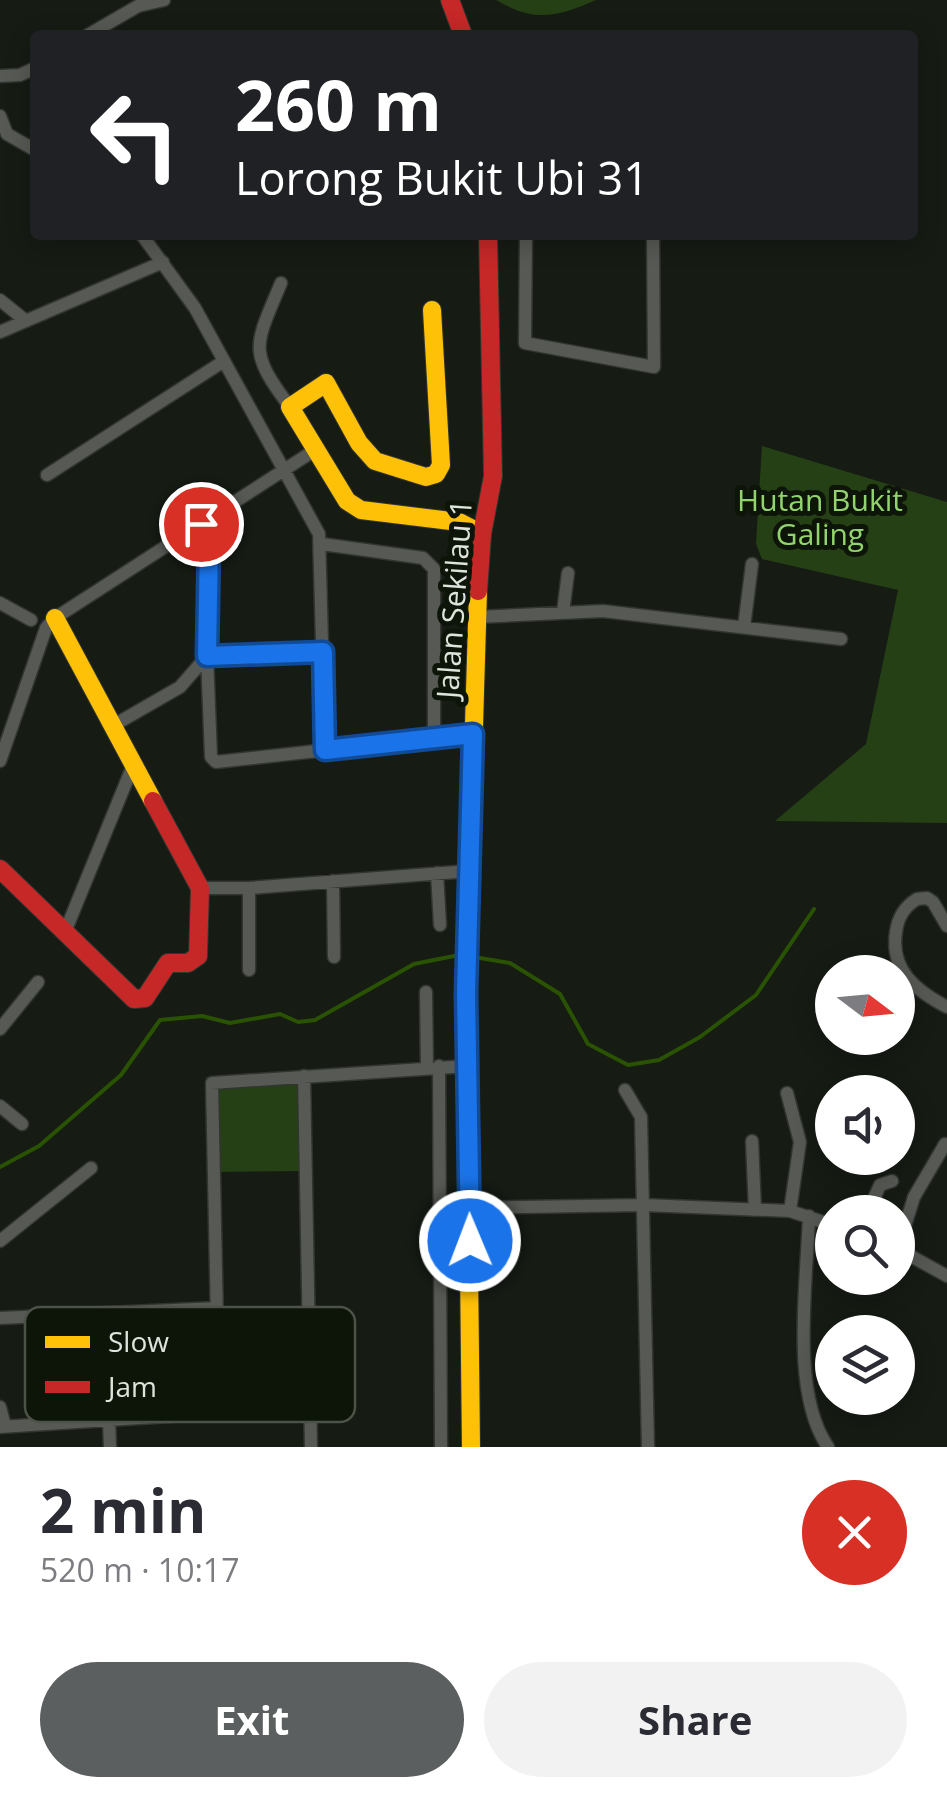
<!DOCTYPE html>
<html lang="en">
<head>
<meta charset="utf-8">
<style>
	body { margin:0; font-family:"Open Sans",sans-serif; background:#f2f2f3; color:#2b2b33; height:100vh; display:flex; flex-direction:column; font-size:38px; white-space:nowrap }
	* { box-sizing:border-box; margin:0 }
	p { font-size:32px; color:#7c7c81 }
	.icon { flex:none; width:55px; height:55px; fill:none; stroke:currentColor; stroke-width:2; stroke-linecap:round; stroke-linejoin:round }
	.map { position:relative; height:1447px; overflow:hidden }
	.side { display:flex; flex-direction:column; background:#fff; flex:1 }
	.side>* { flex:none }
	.banner { position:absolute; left:30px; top:30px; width:888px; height:210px; border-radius:10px; box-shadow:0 5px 25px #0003; background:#202124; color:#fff; overflow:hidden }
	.needle { width:65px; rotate:106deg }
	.fabs { position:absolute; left:815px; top:955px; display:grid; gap:20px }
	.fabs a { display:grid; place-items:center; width:100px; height:100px; border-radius:50%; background:#fff; box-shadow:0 5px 25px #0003; font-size:50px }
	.pin { position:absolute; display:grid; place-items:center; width:85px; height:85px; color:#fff; margin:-42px; border:5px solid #fff; border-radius:50%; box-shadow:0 2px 10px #0007 }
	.me { position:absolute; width:110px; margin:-55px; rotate:359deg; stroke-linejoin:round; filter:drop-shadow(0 0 8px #0008) }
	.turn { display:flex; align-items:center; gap:35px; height:210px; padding:0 40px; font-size:45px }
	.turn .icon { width:130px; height:130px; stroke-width:2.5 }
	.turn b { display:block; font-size:70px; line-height:85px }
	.round { display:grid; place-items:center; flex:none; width:105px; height:105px; border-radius:52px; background:#f2f2f3 }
	.summary { display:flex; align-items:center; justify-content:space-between; height:170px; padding:0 40px }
	h1 { font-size:60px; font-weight:700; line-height:75px }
	.cta { display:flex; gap:20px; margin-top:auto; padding:20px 40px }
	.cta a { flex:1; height:115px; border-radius:60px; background:#5c5f5f; color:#fff; font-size:40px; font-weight:700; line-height:115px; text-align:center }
	.cta a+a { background:#f2f2f3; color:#2b2b33 }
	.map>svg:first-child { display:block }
</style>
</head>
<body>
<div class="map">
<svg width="947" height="1447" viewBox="0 0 947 1447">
	<rect width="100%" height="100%" fill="#161b14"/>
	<path fill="#264016" d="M496,0H596C557,17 535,23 496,0Z
		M762,446L947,502V823L775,821L866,744L898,590L762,559L756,544Z
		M298,1071L300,1171L208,1172L206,1077Z"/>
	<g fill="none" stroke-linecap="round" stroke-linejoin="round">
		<path stroke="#295302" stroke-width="4" d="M474,957L510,963L560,994L588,1044L628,1065L659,1060L700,1037L756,995L814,909
			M0,1167L39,1146L121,1075L160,1020L202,1016L230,1023L280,1014L298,1022L315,1020L414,964L459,955"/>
		<g stroke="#323530" stroke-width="15">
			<path id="street" d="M88,35L138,6L164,0
				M0,76L20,75L35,68
				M0,116L7,134L35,150
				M142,235L195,308L319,534L325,751
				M526,235L525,343L654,367L653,235
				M281,283C255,346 247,350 290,407
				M0,300L26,321
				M0,332L163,262
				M47,475L224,361
				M201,524L209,541L207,656L211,757L216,762L473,734
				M322,544L423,558L434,569V738
				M0,603L31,620
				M563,612L568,573
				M476,617L603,611L841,639
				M744,627L752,564
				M207,656L323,652
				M114,725L180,687L207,656
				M0,761L46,628L55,618L315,450
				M437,873L440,925
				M333,881L334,957
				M200,888H249L469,871
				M947,926L933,902L927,898L917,899C904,907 898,917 896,932C890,970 916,991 947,1007
				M65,932L134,763
				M249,970V888
				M426,992L427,1067
				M0,1029L38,982
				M439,1066L441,1447
				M304,1076L311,1447
				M625,1090L641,1117L648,1447
				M787,1093L800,1142L790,1211
				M0,1106L22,1124
				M752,1141L755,1210
				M470,1208L644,1205L790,1211L832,1225
				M868,1212L880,1185L892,1181
				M809,1216C807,1282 790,1392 828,1447
				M0,1241L91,1168
				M898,1248L914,1197L945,1144
				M898,1249L947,1276
				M0,1318L217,1308
				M0,1407L5,1426
				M219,1413L212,1083L468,1066
				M109,1420L110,1447
				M0,1427L310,1407"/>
		</g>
		<g stroke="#323530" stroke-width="20">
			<path id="slow" d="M432,310L441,465L436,474L426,477L375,461L359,443L326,383L290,407L347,501L361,510L459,522L482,534
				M55,618L153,801
				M471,1447L466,993L478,591"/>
		</g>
		<g stroke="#323530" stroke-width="20">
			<path id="jam" d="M450,0L463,35
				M478,591L482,534L493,476L488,235
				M0,869L134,999L145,998L168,963H188L198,956L200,888L153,801"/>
		</g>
		<use href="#street" stroke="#565954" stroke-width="12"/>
		<use href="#slow" stroke="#ffc107" stroke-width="18"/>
		<use href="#jam" stroke="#c62828" stroke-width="18"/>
	</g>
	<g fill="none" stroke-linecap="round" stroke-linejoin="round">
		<g stroke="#114b97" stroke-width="25">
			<path id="route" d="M201,524L209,541L207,656L323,652L325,750L473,734L466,993L470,1241"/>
		</g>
		<use href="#route" stroke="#1a73e8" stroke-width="18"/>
	</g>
	<g text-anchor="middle" stroke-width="10" stroke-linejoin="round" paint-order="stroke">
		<g font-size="30" fill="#93d36d" stroke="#0d1408">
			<text x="820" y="511">Hutan Bukit<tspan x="820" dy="34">Galing</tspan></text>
		</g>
		<g font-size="30" fill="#dee4db" stroke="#0d1408">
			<text transform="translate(455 599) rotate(-86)" y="10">Jalan Sekilau 1</text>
		</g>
	</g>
	<rect x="25" y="1307" width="330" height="115" rx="15" fill="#0d1408" stroke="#4c5247" stroke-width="2.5"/>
	<rect x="45" y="1336" width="45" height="12" fill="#ffc107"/>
	<rect x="45" y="1381" width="45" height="12" fill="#c62828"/>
	<g font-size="28" fill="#dee4db">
		<text x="108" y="1352">Slow</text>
		<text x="108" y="1397">Jam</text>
	</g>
</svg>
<div class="fabs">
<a><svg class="needle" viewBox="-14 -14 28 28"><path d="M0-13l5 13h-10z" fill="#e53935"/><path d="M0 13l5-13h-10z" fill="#7c7c81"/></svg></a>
<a><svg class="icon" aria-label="sound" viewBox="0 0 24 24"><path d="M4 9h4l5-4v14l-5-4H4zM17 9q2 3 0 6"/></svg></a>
<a><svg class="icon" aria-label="search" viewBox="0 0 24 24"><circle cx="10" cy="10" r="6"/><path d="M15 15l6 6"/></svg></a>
<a><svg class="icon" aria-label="layers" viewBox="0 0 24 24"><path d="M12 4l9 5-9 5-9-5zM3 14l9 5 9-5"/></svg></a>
</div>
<div class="pin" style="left:201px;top:524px;background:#d93025"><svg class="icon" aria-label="arrive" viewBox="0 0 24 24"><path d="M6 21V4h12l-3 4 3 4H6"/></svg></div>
<svg class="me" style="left:470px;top:1241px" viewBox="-20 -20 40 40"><circle r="17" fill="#1a73e8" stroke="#fff" stroke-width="3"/><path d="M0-11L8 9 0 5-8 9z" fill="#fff"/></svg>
<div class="banner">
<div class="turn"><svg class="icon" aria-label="left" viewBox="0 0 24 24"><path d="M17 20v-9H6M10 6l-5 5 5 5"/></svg><div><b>260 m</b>Lorong Bukit Ubi 31</div></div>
</div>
</div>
<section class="side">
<div class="summary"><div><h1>2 min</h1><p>520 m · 10:17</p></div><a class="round" style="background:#d93025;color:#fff"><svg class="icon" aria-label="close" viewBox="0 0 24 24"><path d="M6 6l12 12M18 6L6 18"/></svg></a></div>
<div class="cta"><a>Exit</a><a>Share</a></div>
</section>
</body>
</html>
